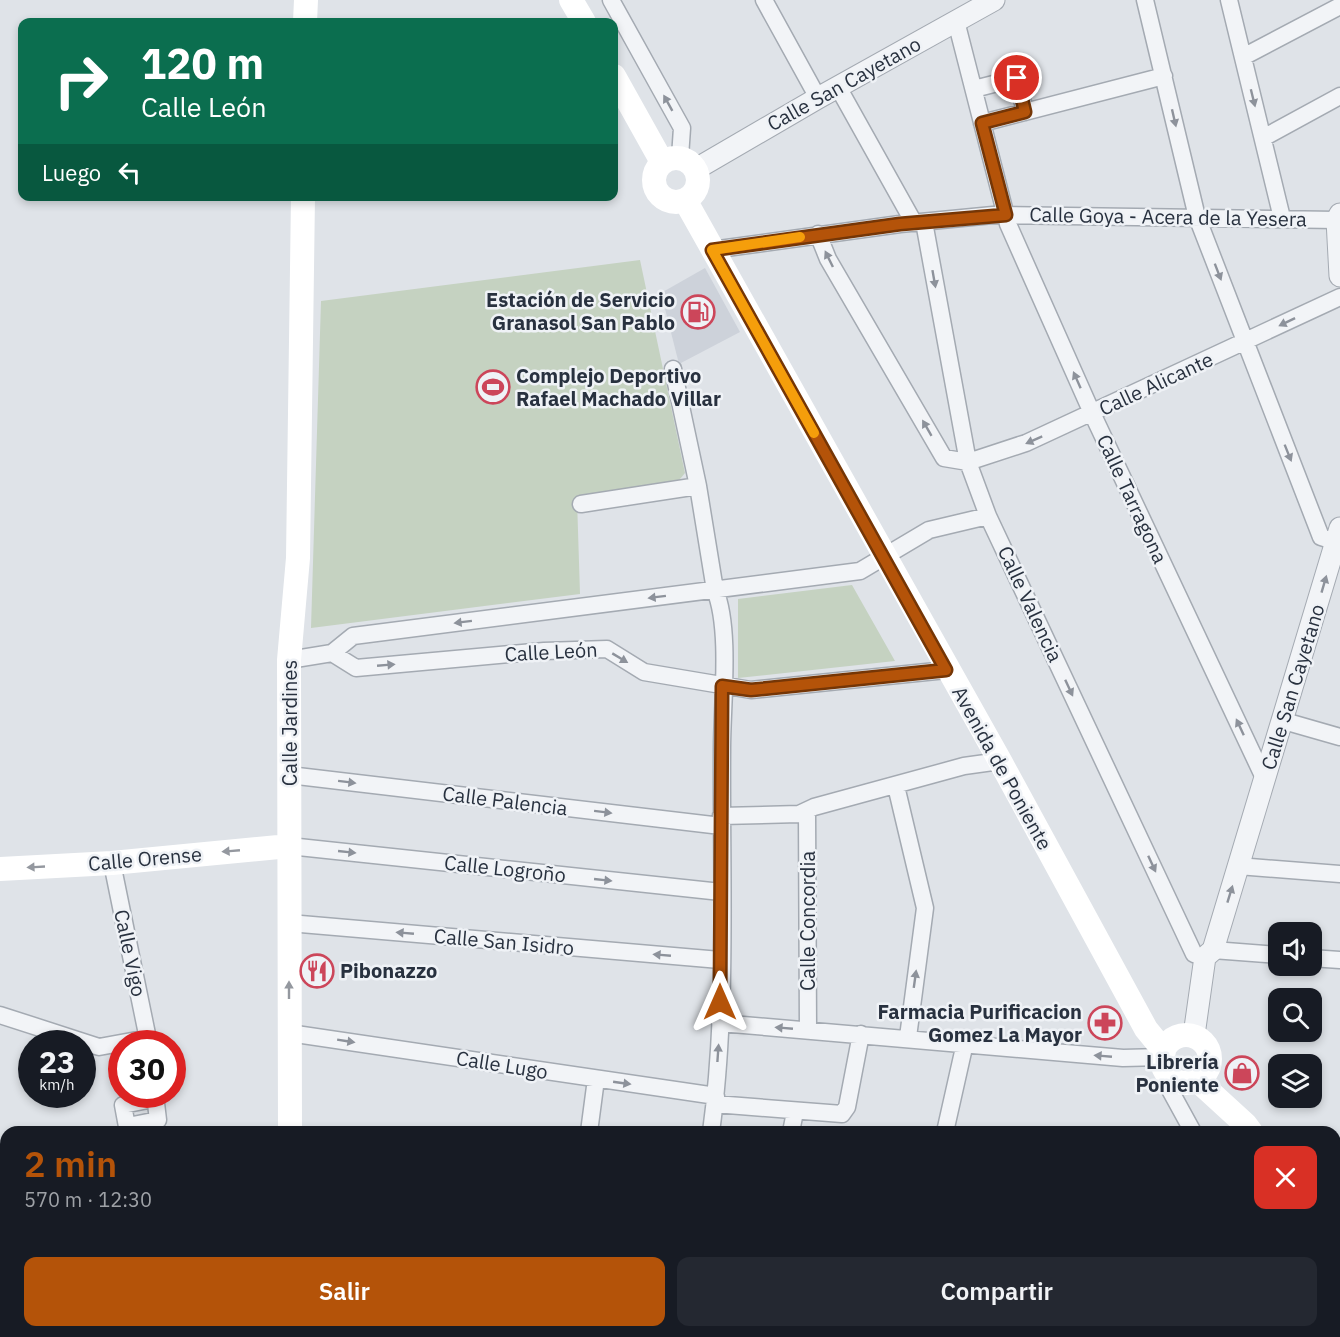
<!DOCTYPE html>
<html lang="es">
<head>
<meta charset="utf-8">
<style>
	body { margin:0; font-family:"IBM Plex Sans",sans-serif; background:#242831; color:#f1f3f6; height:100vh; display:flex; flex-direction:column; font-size:22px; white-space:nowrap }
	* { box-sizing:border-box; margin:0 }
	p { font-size:20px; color:#9ea1a6 }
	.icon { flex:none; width:33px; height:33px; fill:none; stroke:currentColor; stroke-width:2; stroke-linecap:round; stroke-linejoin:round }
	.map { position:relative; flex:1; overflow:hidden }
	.drawer { position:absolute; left:0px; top:1126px; width:1341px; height:212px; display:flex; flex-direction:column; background:#171b24; border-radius:18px 18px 0 0; box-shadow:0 3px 9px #0003 }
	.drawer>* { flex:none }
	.guide { position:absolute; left:18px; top:18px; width:600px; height:183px; border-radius:12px; box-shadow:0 3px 9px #0003; background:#0b6e4f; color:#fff; overflow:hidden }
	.controls { position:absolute; left:1268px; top:922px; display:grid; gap:12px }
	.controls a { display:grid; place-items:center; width:54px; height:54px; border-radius:12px; background:#171b24; box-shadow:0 3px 9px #0003; font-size:30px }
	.speed { position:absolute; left:18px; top:1030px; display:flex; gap:12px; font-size:30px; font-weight:700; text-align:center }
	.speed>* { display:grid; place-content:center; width:78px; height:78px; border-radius:50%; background:#171b24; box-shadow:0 3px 9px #0003; line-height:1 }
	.speed small { font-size:15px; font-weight:400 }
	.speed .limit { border:9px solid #d22; background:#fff; color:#111 }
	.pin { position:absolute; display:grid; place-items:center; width:51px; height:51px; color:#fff; margin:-26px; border:3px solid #fff; border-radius:50%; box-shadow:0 2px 6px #0007 }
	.me { position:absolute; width:66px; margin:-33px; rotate:0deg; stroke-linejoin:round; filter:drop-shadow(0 0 4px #0008) }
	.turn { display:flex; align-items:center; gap:21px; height:126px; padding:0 24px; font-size:27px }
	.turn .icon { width:78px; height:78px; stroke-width:2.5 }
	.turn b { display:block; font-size:42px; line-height:51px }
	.then { display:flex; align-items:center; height:57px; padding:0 24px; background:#0003; gap:12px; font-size:22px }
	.round { display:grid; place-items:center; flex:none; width:63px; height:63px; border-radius:12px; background:#242831 }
	.head { display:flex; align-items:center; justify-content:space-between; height:102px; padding:0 24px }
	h1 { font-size:36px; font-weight:600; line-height:45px; color:#b45309 }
	.primary-button { display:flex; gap:12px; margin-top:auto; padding:12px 24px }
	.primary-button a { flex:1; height:69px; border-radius:12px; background:#b45309; color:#fff; font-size:24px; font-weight:600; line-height:69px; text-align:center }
	.primary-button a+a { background:#242831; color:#f1f3f6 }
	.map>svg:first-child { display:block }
</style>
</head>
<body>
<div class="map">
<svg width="1340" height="1337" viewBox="0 0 1340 1337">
	<rect width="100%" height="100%" fill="#dfe3e8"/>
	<path fill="#cdd2da" d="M705,268L740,332L679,364L661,293Z"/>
	<path fill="#c5d2c1" d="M640,260L685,473L676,484L577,499L580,594L311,628L321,301Z
		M852,585L895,661L738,678V599Z"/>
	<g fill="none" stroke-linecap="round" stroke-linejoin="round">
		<g stroke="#a4aab2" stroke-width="19">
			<path id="minor" d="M611,0L682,128L680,157
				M764,0L818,98
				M1145,0L1197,217L1321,537L1336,542
				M1229,0L1282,218
				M956,21L1008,224L1092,413L1265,780
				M1243,57L1340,6
				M838,87L914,223
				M974,89L1017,78L1025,112
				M982,123L1164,76
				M1263,138L1340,96
				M924,222L968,462L988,516L1194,954L1205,957
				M818,234L828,259L944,458L968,462L1026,443L1340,297
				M712,250L900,224L993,215L1337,220
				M673,369L698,486L715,590C731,629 722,704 722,749C721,874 728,1009 711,1132
				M581,504L698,486
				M332,653L356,668L544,651L607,649L644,672L751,690L946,670
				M289,660L332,653L353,636L860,571L929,530L988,516
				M1284,721L1340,737
				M289,775L721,826
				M896,786L925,908L908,1037
				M807,811L808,1030
				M721,816L799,814L814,807L964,766L1000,761
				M289,846L721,892
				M112,863L149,1044
				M1238,866L1340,874
				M289,923L720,960
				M1213,950L1278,955
				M1311,958L1340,960
				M0,1015L99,1047L148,1038
				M720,1023L1123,1058L1162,1057
				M289,1033L716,1096
				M1170,1077V1090L1193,1132
				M715,1104L842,1114L847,1107L861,1034
				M128,1126L158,1120L155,1095
				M128,1132L123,1105L153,1099
				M589,1132L596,1079
				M791,1132L795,1112
				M945,1132L965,1043
				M0,1157L6,1156
				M0,1263L6,1262
				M607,1332L621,1337
				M1305,1332L1308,1337
				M130,1337L137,1332
				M630,1337L642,1335V1332
				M683,1337L684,1332
				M731,1337L732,1332
				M898,1337L899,1332
				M1018,1337L1019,1332"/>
		</g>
		<g stroke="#a4aab2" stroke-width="23">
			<path id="tertiary" d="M696,169L818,98L994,0
				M1340,214L1337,220L1340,276
				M1194,1035L1205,957L1213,950L1340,528"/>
		</g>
		<g stroke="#9fa7b4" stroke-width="29">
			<path id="primary" d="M344,1332L355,1337
				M39,1337L80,1332
				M159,1337L198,1332L229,1337
				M310,1337L312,1332"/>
		</g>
		<use href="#minor" stroke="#f2f4f7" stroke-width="16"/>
		<use href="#tertiary" stroke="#f2f4f7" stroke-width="21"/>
		<path stroke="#fff" stroke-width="24" d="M571,0L584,22
			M305,22L306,0
			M614,76L662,162
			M654 180a22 22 0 1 1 44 0a22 22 0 1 1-44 0Z
			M685,200L1000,761L1146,1029L1164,1051
			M0,869L112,863L289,846
			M1162 1059a24 24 0 1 1 48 0a24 24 0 1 1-48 0Z
			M1198,1081L1245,1124L1251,1132
			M290,1132L289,660L298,558L303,196
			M1335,1163L1340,1162
			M1335,1257H1340"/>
		<use href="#primary" stroke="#fff" stroke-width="27"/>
		<path stroke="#798292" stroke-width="1.5" d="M1335,1323L1340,1332
			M1317,1332L1320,1337"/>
	</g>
	<defs><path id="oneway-solid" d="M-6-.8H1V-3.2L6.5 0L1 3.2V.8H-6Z" transform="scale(1.5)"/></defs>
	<g fill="#8d929b">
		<use href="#oneway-solid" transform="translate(1253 98) rotate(76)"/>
		<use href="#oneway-solid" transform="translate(668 103) rotate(-119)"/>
		<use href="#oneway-solid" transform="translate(1174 118) rotate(77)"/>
		<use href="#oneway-solid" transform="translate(829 259) rotate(-116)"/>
		<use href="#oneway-solid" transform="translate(1218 272) rotate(69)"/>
		<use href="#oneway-solid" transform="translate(934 279) rotate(80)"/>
		<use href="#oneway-solid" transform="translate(1287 322) rotate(154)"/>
		<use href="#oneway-solid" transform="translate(1077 380) rotate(-114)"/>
		<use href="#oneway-solid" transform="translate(927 428) rotate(-120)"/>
		<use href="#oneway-solid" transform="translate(1034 440) rotate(156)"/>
		<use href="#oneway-solid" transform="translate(1288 453) rotate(68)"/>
		<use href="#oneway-solid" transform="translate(1324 584) rotate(-74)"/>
		<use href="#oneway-solid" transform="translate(657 597) rotate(173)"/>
		<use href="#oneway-solid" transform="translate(463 622) rotate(173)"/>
		<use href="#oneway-solid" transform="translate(620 658) rotate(31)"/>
		<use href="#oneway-solid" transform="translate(386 665) rotate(-5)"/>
		<use href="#oneway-solid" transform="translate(1069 688) rotate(65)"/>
		<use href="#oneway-solid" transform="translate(1240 727) rotate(-115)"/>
		<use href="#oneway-solid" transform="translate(347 782) rotate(7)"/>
		<use href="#oneway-solid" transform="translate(603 812) rotate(7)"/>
		<use href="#oneway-solid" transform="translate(347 852) rotate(6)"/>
		<use href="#oneway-solid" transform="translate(1152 864) rotate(65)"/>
		<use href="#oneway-solid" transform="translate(603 880) rotate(6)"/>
		<use href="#oneway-solid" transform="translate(1230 894) rotate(-73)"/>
		<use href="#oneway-solid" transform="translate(405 933) rotate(-175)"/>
		<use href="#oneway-solid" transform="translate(662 955) rotate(-175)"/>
		<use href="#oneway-solid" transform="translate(915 979) rotate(-82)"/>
		<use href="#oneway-solid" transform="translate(784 1028) rotate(-175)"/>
		<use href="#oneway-solid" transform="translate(346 1041) rotate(9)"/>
		<use href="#oneway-solid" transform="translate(718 1053) rotate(-86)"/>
		<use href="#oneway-solid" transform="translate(1103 1056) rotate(-175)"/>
		<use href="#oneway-solid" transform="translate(622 1083) rotate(8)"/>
	</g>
	<g fill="#94989f">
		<use href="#oneway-solid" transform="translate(231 851) rotate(175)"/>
		<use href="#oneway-solid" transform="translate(36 867) rotate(177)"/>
		<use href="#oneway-solid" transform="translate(289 990) rotate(-90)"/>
	</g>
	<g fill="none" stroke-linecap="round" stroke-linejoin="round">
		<g stroke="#753606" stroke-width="15">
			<path id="route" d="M720,1002L722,686L751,690L946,670L712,250L900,224L1006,215L982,123L1025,112L1017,78"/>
		</g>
		<use href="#route" stroke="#b45309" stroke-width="10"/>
		<path stroke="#f59e0b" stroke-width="10" d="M800,237L712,250L814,433"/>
	</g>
	<defs>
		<g id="fuel-ring" transform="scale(1.725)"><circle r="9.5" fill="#eff2f6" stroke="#cc465a" stroke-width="1.5"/><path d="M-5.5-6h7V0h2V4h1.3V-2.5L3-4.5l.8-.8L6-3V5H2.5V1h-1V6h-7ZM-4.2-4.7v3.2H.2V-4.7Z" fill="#cc465a"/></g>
		<g id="stadium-ring" transform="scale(1.725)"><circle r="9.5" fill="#eff2f6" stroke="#cc465a" stroke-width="1.5"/><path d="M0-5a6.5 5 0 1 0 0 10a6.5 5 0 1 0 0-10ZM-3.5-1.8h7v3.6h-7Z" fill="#cc465a"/></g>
		<g id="restaurant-ring" transform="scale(1.725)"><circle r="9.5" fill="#eff2f6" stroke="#cc465a" stroke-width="1.5"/><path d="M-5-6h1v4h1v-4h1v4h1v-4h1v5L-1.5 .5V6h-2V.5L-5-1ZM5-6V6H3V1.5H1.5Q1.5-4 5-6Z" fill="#cc465a"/></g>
		<g id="pharmacy-ring" transform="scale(1.725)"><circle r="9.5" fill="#eff2f6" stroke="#cc465a" stroke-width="1.5"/><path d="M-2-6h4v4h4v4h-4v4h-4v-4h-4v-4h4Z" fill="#cc465a"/></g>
		<g id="shop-ring" transform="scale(1.725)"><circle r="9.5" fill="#eff2f6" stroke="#cc465a" stroke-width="1.5"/><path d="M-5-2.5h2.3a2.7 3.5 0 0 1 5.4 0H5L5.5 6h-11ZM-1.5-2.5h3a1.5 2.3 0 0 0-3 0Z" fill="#cc465a"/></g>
	</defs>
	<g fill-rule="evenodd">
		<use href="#fuel-ring" x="698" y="312"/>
		<use href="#stadium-ring" x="493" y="387"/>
		<use href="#restaurant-ring" x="317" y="971"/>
		<use href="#pharmacy-ring" x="1105" y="1023"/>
		<use href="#shop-ring" x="1242" y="1073"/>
	</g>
	<g text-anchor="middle" stroke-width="5" stroke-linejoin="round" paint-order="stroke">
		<g font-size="20" fill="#28313f" stroke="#eff2f6">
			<text transform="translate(844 84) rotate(-29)" y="7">Calle San Cayetano</text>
			<text transform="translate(1168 217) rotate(1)" y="7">Calle Goya - Acera de la Yesera</text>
			<text transform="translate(1156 384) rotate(-25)" y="7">Calle Alicante</text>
			<text transform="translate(1132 499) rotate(65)" y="7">Calle Tarragona</text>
			<text transform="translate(1030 604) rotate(65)" y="7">Calle Valencia</text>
			<text transform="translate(551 652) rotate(-3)" y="7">Calle León</text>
			<text transform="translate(1293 687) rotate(-73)" y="7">Calle San Cayetano</text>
			<text transform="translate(290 723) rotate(-90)" y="7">Calle Jardines</text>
			<text transform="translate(1002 768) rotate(61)" y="7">Avenida de Poniente</text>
			<text transform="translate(505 801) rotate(7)" y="7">Calle Palencia</text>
			<text transform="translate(145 859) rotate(-5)" y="7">Calle Orense</text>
			<text transform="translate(505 869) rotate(6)" y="7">Calle Logroño</text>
			<text transform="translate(808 921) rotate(-90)" y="7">Calle Concordia</text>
			<text transform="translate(504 942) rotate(5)" y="7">Calle San Isidro</text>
			<text transform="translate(130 953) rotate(78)" y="7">Calle Vigo</text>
			<text transform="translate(502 1065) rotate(9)" y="7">Calle Lugo</text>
		</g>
		<g font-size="20" font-weight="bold" fill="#28313f" stroke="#eff2f6" text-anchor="end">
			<text x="675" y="307">Estación de Servicio<tspan x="675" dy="23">Granasol San Pablo</tspan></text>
			<text x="516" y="383" text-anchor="start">Complejo Deportivo<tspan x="516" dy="23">Rafael Machado Villar</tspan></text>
			<text x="340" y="978" text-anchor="start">Pibonazzo</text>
			<text x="1082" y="1019">Farmacia Purificacion<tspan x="1082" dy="23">Gomez La Mayor</tspan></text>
			<text x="1219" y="1069">Librería<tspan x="1219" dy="23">Poniente</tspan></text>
		</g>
	</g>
</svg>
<div class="controls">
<a><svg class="icon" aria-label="sound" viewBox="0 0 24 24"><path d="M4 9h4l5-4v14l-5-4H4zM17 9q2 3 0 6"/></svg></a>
<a><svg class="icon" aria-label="search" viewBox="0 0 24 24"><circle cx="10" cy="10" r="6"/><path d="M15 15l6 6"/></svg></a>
<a><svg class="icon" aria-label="layers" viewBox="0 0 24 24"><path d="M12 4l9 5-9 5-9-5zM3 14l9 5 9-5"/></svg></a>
</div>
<div class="speed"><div>23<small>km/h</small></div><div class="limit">30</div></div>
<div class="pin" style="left:1017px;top:78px;background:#d93025"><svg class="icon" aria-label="arrive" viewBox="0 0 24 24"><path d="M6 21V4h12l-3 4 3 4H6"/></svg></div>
<svg class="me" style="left:720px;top:1002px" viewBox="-20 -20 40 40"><path d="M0-17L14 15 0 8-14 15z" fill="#b45309" stroke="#fff" stroke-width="4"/></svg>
<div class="guide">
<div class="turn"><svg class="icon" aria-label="right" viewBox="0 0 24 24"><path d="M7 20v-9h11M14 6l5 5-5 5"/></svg><div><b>120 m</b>Calle León</div></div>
<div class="then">Luego<svg class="icon" aria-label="left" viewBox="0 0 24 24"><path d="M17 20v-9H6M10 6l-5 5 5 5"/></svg></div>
</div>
<section class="drawer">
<div class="head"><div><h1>2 min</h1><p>570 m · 12:30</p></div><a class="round" style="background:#d93025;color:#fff"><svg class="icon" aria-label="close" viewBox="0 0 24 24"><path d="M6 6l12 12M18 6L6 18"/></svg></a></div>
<div class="primary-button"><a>Salir</a><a>Compartir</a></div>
</section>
</div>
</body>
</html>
